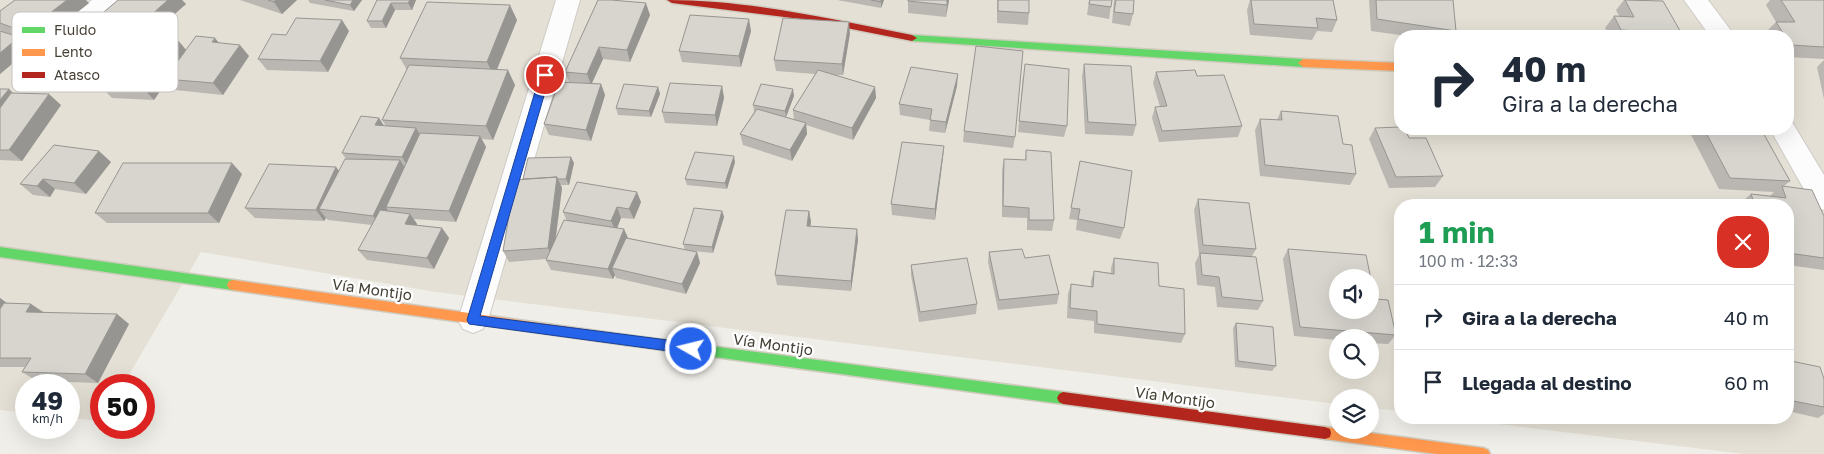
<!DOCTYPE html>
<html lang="es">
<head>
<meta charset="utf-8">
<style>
	body { margin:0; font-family:"Golos Text",sans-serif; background:#f6f6f7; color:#1f2937; height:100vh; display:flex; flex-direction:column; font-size:19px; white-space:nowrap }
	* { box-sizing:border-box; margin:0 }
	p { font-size:16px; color:#747a83 }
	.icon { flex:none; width:28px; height:28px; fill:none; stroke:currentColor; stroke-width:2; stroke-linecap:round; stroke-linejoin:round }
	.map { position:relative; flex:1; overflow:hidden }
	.panel { position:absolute; left:1394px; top:199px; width:400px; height:225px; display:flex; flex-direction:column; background:#fff; border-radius:20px; box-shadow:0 5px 20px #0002 }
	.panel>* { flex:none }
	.banner { position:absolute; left:1394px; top:30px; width:400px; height:105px; border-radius:20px; box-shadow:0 5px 20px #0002; background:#fff; color:#1f2937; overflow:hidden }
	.tools { position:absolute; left:1329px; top:269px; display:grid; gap:10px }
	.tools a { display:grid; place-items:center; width:50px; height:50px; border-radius:50%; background:#fff; box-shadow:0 5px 20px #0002; font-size:25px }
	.speed { position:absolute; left:15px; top:374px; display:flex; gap:10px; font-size:25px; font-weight:700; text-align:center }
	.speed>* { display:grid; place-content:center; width:65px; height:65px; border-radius:50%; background:#fff; box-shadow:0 5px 20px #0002; line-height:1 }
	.speed small { font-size:12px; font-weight:400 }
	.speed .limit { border:8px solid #d22; background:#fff; color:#111 }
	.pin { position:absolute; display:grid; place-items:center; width:42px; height:42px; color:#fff; margin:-21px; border:2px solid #fff; border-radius:50%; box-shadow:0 1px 5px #0007 }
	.me { position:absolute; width:55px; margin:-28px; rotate:278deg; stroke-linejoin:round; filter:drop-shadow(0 0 4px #0008) }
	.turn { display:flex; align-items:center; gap:18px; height:105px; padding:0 25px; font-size:22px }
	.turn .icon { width:65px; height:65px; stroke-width:2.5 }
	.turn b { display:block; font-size:35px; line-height:42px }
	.round { display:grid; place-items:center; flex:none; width:52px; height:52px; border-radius:20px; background:#f6f6f7 }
	.head { display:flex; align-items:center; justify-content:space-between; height:85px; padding:0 25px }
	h1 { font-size:30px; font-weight:700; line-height:38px; color:#1e9e55 }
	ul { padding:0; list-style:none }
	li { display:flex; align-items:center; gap:15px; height:65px; padding:0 25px; border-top:1px solid #e0e1e3 }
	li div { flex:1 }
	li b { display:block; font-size:19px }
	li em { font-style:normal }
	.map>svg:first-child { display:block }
</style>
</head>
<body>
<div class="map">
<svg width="1824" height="454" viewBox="0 0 1824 454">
	<rect width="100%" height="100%" fill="#f0eee8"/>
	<path fill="#e4e0d5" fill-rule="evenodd" d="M0,0H1824V454H1744L1449,418H1788V205H1400V411L1370,408V398H1338L1337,404L774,334L436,292L201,252L123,385H101V421L69,418V385H26V413L0,410ZM1400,36H1788V129H1400ZM1338,278H1370V310H1338ZM1338,338H1370V370H1338Z"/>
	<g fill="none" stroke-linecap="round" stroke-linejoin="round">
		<g stroke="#cecbc6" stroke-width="2">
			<path id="street" d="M92,0H119L115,6L51,59L42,62L33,59L30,53L33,47Z
				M556,0H580L488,320L483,329L473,333L463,329L458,320Z
				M1684,0H1708L1735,36H1710Z
				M1788,121L1792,122L1824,175V210L1814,207L1770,129H1788Z"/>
		</g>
		<g stroke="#d0cbbf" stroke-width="3">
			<path id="fast" d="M912,35L1303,59L1308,63L1303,67L912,41L907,38Z
				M0,247L233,280L237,281L239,285L237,289L233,290L0,257Z
				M626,335L1063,392L1067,394L1069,398L1067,402L1063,404L626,345L622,344L620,340L622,336Z"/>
		</g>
		<g stroke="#d0cbbf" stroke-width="3">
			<path id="slow" d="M1303,59L1400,63V71L1303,67L1298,63Z
				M233,280L626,335L630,336L632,340L630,344L626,345L233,290L229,289L227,285L229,281Z
				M1325,427L1483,448L1488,450L1490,454H1437L1325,439L1320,437L1319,433L1320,429Z"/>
		</g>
		<g stroke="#d0cbbf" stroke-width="3">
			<path id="jam" d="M667,0C750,0 831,19 912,35L917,38L912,41L801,19L672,3Z
				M1063,392L1325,427L1330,429L1331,433L1330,437L1325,439L1063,404L1059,402L1057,398L1059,394Z"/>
		</g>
		<use href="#street" fill="#fdfcfc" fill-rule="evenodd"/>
		<use href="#fast" fill="#63d668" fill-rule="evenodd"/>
		<use href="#slow" fill="#ff974d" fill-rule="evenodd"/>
		<use href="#jam" fill="#b3261e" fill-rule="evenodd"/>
	</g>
	<path fill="#bab7b2" d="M118,0H182L186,4L148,38L186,50L219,43L249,56L223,95L175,90L167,81L154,100L112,98L101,87L104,84L100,88L47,83L35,71L111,50L120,60L136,37L108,29L98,17Z
		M240,0H297L282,14Z
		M308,0H362L354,11L310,3Z
		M377,0H416L412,10H395L386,28H371L367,21Z
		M598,0L650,15L630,62L603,59L592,83L601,84L605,95L591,141L549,135L544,124L569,82L565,72Z
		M837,0H884L881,8Z
		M908,0H949L946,17L908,13Z
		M997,0H1029V13L1028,25L997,23Z
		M1089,0H1112L1109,19L1087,15Z
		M1114,0H1134L1133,14L1130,26L1112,23Z
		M1250,0H1333L1337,20L1332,32L1317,31L1312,40L1250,35L1247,10Z
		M1369,0H1453L1456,31L1453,36H1407L1371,31Z
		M1624,0H1648L1683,36H1610L1605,28L1614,16H1619L1616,10Z
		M1770,0H1824V59L1788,57V36H1767L1765,33L1776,22L1766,5Z
		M89,3L37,44L20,38L31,48L0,74V31L13,35L1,31L0,29V11Z
		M517,20L497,70L515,85L493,140L482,139L486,147L456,222L414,219L417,224V225L442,228L449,238L434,269L367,260L358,250L372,225L328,220L326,218L324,221L255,218L245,208L336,167L339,171L346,159L342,153L379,118L384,126H386L382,120L407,70L400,58Z
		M349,31L328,72L267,70L258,59L286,35Z
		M751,31L741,67L682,62L679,51Z
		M850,33L843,75H836L875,87L876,98L853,140L806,125L807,134L792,161L743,145L740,134L754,112L753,105L794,96L786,117L794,120L793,110L815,74L776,71L774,60Z
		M1824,60V99L1817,67Z
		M1084,64L1136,125L1133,136L1085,134L1082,76Z
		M1156,72L1197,76L1242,126L1238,137L1159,142L1152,118L1155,107H1160L1153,83Z
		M1023,76L1067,126L1064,137L1018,132Z
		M722,86L724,98L717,126L665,123L662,112Z
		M957,86L945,133L929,131L930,120L900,115L899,104Z
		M658,87L660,94L651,117L618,115L616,108Z
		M0,89H9L12,93L61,105L22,161L0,160Z
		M1281,111L1343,144L1356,174L1350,185L1260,176L1255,130L1260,119L1277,120Z
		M1375,128L1409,138L1443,176L1435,187L1389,188L1369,139Z
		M1688,129H1761L1790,181L1784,186L1824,216V270L1788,265V205H1739V204L1751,194L1770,196L1774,192L1719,189Z
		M964,131L1015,137L1013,148L963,142Z
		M944,146L943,157L935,220L892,215L891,204Z
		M1026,150L1054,220L1052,231L1027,230V218L1002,217V170L1004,159L1025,160Z
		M1080,161L1124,228L1120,239L1076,230L1077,220L1069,219Z
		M111,162L86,194L55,189L50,197L33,195L20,184Z
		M735,162L727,189L687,185L685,179Z
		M574,163L569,185H561L562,188L556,237L567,221L563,212L641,202L634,219L621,218L617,228L628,238L697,252L700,263L686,294L616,278L615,275L613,279L551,270L546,260V259L509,262L503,251L523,179Z
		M242,174L219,223H107L95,213Z
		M1198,199L1256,249L1252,256L1263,301L1258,310L1217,307L1215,287L1197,285L1195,263L1199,255L1194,210Z
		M1433,200L1475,205H1429Z
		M722,211L724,217L713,253L685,250L683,244Z
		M809,211L811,222L810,226L857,229L858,240L851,291L777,285L775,275Z
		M1288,249L1375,299L1396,335L1388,344L1370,343V338H1338V340L1294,336L1283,259Z
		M989,252L1025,258L1059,294L1057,304L998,310L988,262Z
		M1114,258L1159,286L1185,334L1181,343L1094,333V321L1067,318L1068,294L1071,284L1091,287V281L1094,271L1111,273V268Z
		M911,265L977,304L976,314L919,322L911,275Z
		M0,298L7,303L31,304L44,312L129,324L98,383L37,381L22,372L25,367H0Z
		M1236,323L1276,366L1272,371L1235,367L1233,328Z
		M1788,349L1791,361L1824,379V414L1818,418L1788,411Z"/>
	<path fill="#979591" d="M67,0H86L89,3L37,44L25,32Z
		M168,0H182L186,4L145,40L135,29Z
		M276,0H297L282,14L274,2Z
		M353,0H362L354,11L350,5Z
		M410,0H416L412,10L408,3Z
		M881,0H884L881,8Z
		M947,0H949L946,17L947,5Z
		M391,3L395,10L386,28L382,21Z
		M646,3L650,15L630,62L627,50Z
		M510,5L517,20L494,76L487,62Z
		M749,19L751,31L741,67L739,56Z
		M342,20L349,31L328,72L320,61Z
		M849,22L850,33L843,75L842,64Z
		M19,37L31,48L0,74V53Z
		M215,38L224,49L212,42Z
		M177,39L187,51L165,79L167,81L154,100L144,89Z
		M240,45L249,56L223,95L213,83Z
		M599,47L603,59L591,85L587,74Z
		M111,50L121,62L100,88L89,77Z
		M508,70L515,85L493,140L486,126Z
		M958,74L957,86L945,133L946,122Z
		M601,84L605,95L591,141L586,130Z
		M722,86L724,98L717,126L715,115Z
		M658,87L660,94L651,117L649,111Z
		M875,87L876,98L853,140L852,128Z
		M9,89L21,101L0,126V100Z
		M793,89L794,96L786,117L785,111Z
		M49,94L61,105L22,161L9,150Z
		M379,118L386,129L375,125Z
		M806,123L807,134L792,161L790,150Z
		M416,128L423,139L409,168L402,157Z
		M480,136L486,147L456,222L449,211Z
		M944,146L943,157L935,220V209Z
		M99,151L111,162L86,194L74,183Z
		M734,156L735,162L727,189L725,183Z
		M571,157L574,163L569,185L566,179Z
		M400,160L407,171L386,207L388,211L381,227L373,216Z
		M232,163L242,174L219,223L208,213Z
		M336,167L344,178L319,209L326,218L324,221L316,210Z
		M557,177L562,188L553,258L548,248Z
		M43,179L55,189L50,197L37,186Z
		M637,192L641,202L634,219L629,209Z
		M617,207L621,218L616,231L611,221Z
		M722,211L724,217L713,253L712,247Z
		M809,211L811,222L808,237L807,226Z
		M410,214L417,224L412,234L405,224Z
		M442,228L449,238L434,269L427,258Z
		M624,229L629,240L612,268L615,275L613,279L608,269Z
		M857,229L858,240L851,291V281Z
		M697,252L700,263L686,294L682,284Z
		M0,298L12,307L0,324Z
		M31,304L45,314L26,312Z
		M117,314L129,324L98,383L85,374Z"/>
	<path fill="#d8d5cf" stroke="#979591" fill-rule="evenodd" d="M15,0H67L25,32L0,23V11Z
		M118,0H168L135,29L98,17Z
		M268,0H276L274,2Z
		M325,0H353L350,5Z
		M377,0H410L408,3H391L382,21H367Z
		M598,0H611L646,3L627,50L599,47L587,74L565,72Z
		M871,0H881V2Z
		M908,0H947V5L908,1Z
		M998,0H1029V13L998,11Z
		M1090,0H1112L1111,7L1089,4Z
		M1116,0H1134L1133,14L1114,12Z
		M1251,0H1333L1337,20L1316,18L1318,28L1254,24Z
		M1376,0H1453L1456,31L1377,19Z
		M1625,0L1663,1L1683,36H1640L1637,31L1621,30L1614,16L1634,17Z
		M1781,0H1824V47L1791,45L1788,40V36H1785L1776,22H1795Z
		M427,2L510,5L487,62L400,58Z
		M690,15L749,19L739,56L679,51Z
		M296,18L342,20L320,61L258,59L272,34L286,35Z
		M783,18L849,22L842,64L774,60Z
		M0,31L19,37L0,53Z
		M196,36L215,38L212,42L240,45L213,83L165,79Z
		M976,46L1023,51L1015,137L964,131Z
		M1025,64L1069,69L1067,126L1019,121Z
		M1084,64L1131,66L1136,125L1088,122Z
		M409,65L508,70L486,126L382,120Z
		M911,67L958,74L946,122L930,120L932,109L899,104Z
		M818,70L875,87L852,128L793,110Z
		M1195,70L1197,76L1224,75L1242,126L1162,131L1155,107L1167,106L1156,72Z
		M559,82L601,84L586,130L544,124Z
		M670,83L722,86L715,115L662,112Z
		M624,84L658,87L649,111L616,108Z
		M761,84L793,89L785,111L753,105Z
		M0,89H9L0,100Z
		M11,93L49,94L9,150H0V108Z
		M757,109L806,123L790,150L740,134Z
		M1281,111L1338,116L1343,144L1352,145L1356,174L1265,165L1260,119L1282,120Z
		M361,116L379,118L375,125L416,128L402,157L342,153Z
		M1400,127V129H1405L1409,138H1426L1443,176L1396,177L1375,128Z
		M1704,129H1761L1790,181L1730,178Z
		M420,133L480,136L449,211L386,207Z
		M902,142L944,146L935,209L891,204Z
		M54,145L99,151L74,183L43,179L37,186L20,184Z
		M1026,150L1051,152L1054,220H1029V208L1003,206L1004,159L1026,160Z
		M695,152L734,156L725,183L685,179Z
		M571,157L566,179H558L557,177L523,179L528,158Z
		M345,159L400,160L373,216L319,209Z
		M1080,161L1132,171L1124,228L1078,219L1080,209L1071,208Z
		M123,163H232L208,213H95Z
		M269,164L336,167L316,210L245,208Z
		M557,177L548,248L503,251L515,180Z
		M577,182L637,192L629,209L617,207L611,221L563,212Z
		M1782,186L1812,190L1824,216V258L1788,253V205H1755L1751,194L1786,198Z
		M1198,199L1249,203L1256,249L1203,245Z
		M1433,200L1474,202L1475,205H1434Z
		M694,208L722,211L712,247L683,244Z
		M380,210L410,214L405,224L442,228L427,258L358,250Z
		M786,210L809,211L807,226L857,229L851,281L775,275Z
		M564,220L624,229L608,269L546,260Z
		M626,238L697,252L682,284L612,268Z
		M1022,249L1025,258L1049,255L1059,294L999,300L989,252Z
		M1288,249L1366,255L1375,299L1388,300L1396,335L1300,327ZM1338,278H1370V310H1338Z
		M1200,253L1256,257L1263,301L1222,297L1219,277L1202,275Z
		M967,258L977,304L920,312L911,265Z
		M1114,258L1158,263L1159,286L1184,289L1185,334L1097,324V311L1070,308L1071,284L1093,287L1094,271L1114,274Z
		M4,303L31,304L26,312L117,314L85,374L22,372L31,358H0V309Z
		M1236,323L1273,327L1276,366L1238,361Z
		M1788,349L1791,361L1820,367L1824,379V407L1788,400Z"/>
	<path fill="#2563eb" stroke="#184099" d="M545,72L550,75L480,316L691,343L695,345L697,349L695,353L691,354L469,324L467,320L540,75Z"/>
	<g text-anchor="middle" stroke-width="4.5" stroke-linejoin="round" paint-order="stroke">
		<g font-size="15" fill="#453f34" stroke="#fff">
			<text transform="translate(372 290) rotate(8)" y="5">Vía Montijo</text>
			<text transform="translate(773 345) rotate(8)" y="5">Vía Montijo</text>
			<text transform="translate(1175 398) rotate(8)" y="5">Vía Montijo</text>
		</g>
	</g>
	<rect x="12" y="12" width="166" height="80" rx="8" fill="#fff" stroke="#c7c5c2" stroke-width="1"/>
	<rect x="22" y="27" width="23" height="6" fill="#63d668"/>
	<rect x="22" y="49" width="23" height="7" fill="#ff974d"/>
	<rect x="22" y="72" width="23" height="6" fill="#b3261e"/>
	<g font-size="14" fill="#453f34">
		<text x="54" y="35">Fluido</text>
		<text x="54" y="57">Lento</text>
		<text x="54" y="80">Atasco</text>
	</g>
</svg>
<div class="tools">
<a><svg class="icon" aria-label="sound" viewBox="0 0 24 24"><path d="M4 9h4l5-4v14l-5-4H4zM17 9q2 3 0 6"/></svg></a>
<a><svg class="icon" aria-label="search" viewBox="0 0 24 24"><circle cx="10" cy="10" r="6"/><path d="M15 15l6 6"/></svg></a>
<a><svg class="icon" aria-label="layers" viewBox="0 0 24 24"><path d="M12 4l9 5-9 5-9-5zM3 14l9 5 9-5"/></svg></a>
</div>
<div class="speed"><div>49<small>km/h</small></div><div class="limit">50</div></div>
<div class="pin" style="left:545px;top:75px;background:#d93025"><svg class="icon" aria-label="arrive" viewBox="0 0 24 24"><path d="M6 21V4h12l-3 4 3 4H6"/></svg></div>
<svg class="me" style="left:691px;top:349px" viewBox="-20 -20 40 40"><circle r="17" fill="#2563eb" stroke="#fff" stroke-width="3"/><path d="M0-11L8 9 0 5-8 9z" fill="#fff"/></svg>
<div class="banner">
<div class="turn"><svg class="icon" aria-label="right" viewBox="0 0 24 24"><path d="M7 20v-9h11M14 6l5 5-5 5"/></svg><div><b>40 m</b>Gira a la derecha</div></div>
</div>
<section class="panel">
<div class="head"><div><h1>1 min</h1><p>100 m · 12:33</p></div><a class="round" style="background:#d93025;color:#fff"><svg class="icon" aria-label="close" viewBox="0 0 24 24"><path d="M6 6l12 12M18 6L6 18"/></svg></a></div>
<ul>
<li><svg class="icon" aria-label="right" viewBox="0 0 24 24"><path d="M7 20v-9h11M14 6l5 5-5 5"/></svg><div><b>Gira a la derecha</b></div><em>40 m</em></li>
<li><svg class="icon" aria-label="arrive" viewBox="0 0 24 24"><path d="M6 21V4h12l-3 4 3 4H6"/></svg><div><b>Llegada al destino</b></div><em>60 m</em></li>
</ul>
</section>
</div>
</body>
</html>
